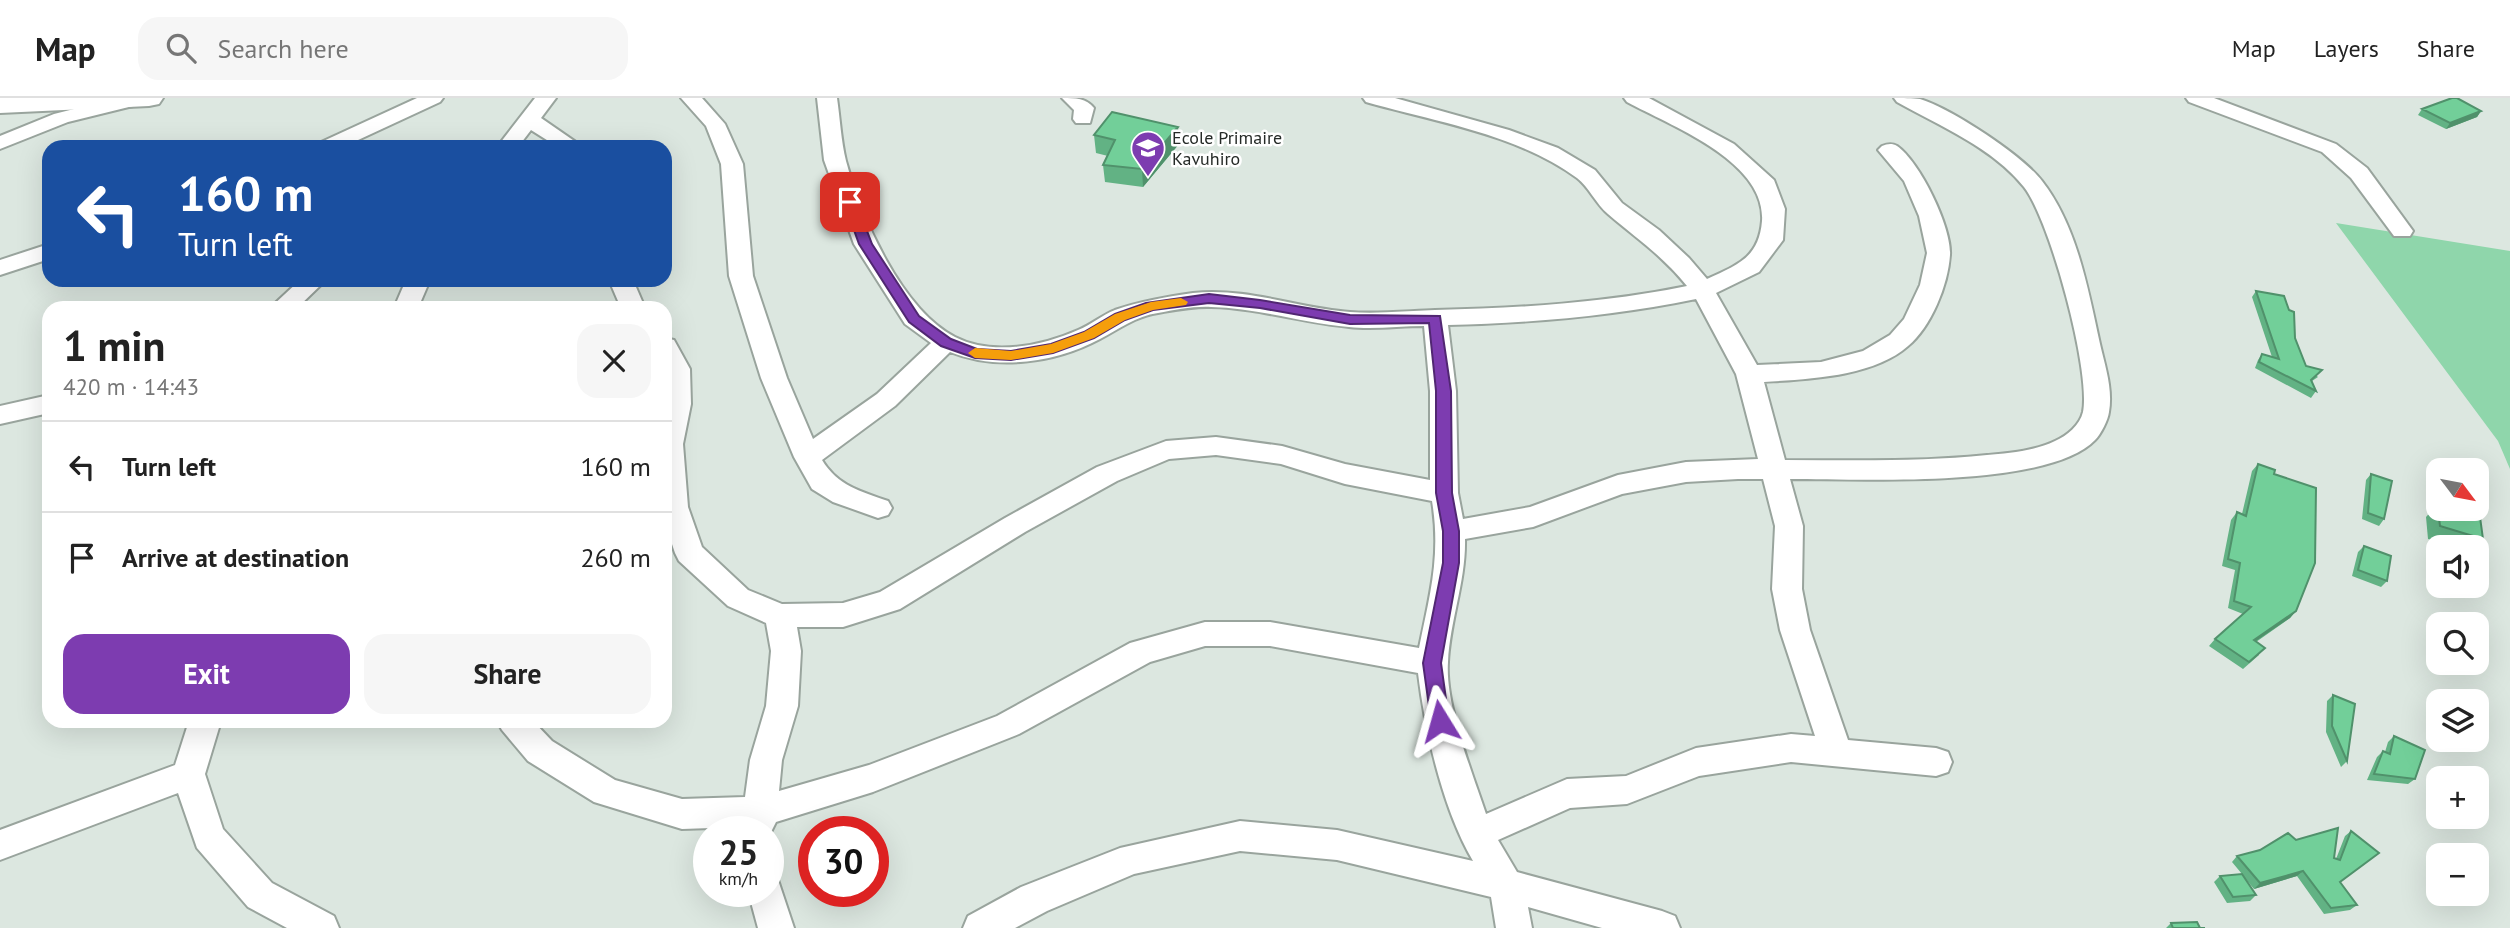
<!DOCTYPE html>
<html lang="en">
<head>
<meta charset="utf-8">
<style>
	body { margin:0; font-family:"PT Sans",sans-serif; background:#f6f6f6; color:#222; height:100vh; display:flex; flex-direction:column; font-size:26px; white-space:nowrap }
	* { box-sizing:border-box; margin:0 }
	p { font-size:23px; color:#767676 }
	.icon { flex:none; width:38px; height:38px; fill:none; stroke:currentColor; stroke-width:2; stroke-linecap:round; stroke-linejoin:round }
	.map { position:relative; flex:1; overflow:hidden }
	.sheet { position:absolute; left:42px; top:203px; width:630px; height:427px; display:flex; flex-direction:column; background:#fff; border-radius:21px; box-shadow:0 7px 28px #0002 }
	.sheet>* { flex:none }
	.guide { position:absolute; left:42px; top:42px; width:630px; height:147px; border-radius:21px; box-shadow:0 7px 28px #0002; background:#1a4fa0; color:#fff; overflow:hidden }
	.needle { width:46px; rotate:122deg }
	.controls { position:absolute; left:2426px; top:360px; display:grid; gap:14px }
	.controls a { display:grid; place-items:center; width:63px; height:63px; border-radius:14px; background:#fff; box-shadow:0 7px 28px #0002; font-size:35px }
	.speed { position:absolute; left:693px; top:718px; display:flex; gap:14px; font-size:35px; font-weight:700; text-align:center }
	.speed>* { display:grid; place-content:center; width:91px; height:91px; border-radius:50%; background:#fff; box-shadow:0 7px 28px #0002; line-height:1 }
	.speed small { font-size:18px; font-weight:400 }
	.speed .limit { border:10px solid #d22; background:#fff; color:#111 }
	.pin { position:absolute; display:grid; place-items:center; width:60px; height:60px; color:#fff; margin:-30px; border-radius:14px; box-shadow:0 4px 10px #0006 }
	.me { position:absolute; width:77px; margin:-38px; rotate:352deg; stroke-linejoin:round; filter:drop-shadow(0 0 5px #0008) }
	.turn { display:flex; align-items:center; gap:24px; height:147px; padding:0 21px; font-size:32px }
	.turn .icon { width:91px; height:91px; stroke-width:2.5 }
	.turn b { display:block; font-size:49px; line-height:60px }
	.round { display:grid; place-items:center; flex:none; width:74px; height:74px; border-radius:21px; background:#f6f6f6 }
	.overview { display:flex; align-items:center; justify-content:space-between; height:119px; padding:0 21px }
	h1 { font-size:42px; font-weight:800; line-height:52px }
	.action { display:flex; gap:14px; margin-top:auto; padding:14px 21px }
	.action a { flex:1; height:80px; border-radius:21px; background:#7d3cb0; color:#fff; font-size:28px; font-weight:800; line-height:80px; text-align:center }
	.action a+a { background:#f6f6f6; color:#222 }
	ul { padding:0; list-style:none }
	li { display:flex; align-items:center; gap:21px; height:91px; padding:0 21px; border-top:2px solid #e0e0e0 }
	li div { flex:1 }
	li b { display:block; font-size:26px }
	li em { font-style:normal }
	header { display:flex; align-items:center; gap:42px; box-sizing:border-box; height:98px; padding:0 35px; background:#fff; border-bottom:2px solid #e0e0e0 }
	header strong { font-size:33px }
	nav { display:flex; gap:38px; margin-inline-start:auto; font-size:24px }
	.search { width:490px; height:63px; background:#f6f6f6; display:flex; align-items:center; gap:18px; box-sizing:border-box; padding:0 24px; border-radius:21px; color:#767676; font-size:26px }
	.map>svg:first-child { display:block }
</style>
</head>
<body>
<header>
<strong>Map</strong>
<div class="search"><svg class="icon" aria-label="search" viewBox="0 0 24 24"><circle cx="10" cy="10" r="6"/><path d="M15 15l6 6"/></svg>Search here</div>
<nav><a>Map</a><a>Layers</a><a>Share</a></nav>
</header>
<div class="map">
<svg width="2510" height="830" viewBox="0 0 2510 830">
	<rect width="100%" height="100%" fill="#dce7e0"/>
	<path fill="#8fd6ab" d="M2336,125L2510,153V371L2498,343Z"/>
	<g fill="none" stroke-linecap="round" stroke-linejoin="round">
		<g stroke="#99a49d" stroke-width="4">
			<path id="street" d="M118,0L144,2L141,6L68,24L0,51V38L54,16Z
				M417,0H443L440,4L343,49H316L319,45Z
				M535,0H556L541,20L583,49H558L531,32L518,49H497Z
				M681,0H702L725,26L743,66L753,178L787,280L813,341L877,296L931,245L905,226L854,146L824,62L817,0H837C840,20 841,43 846,63C861,119 901,211 955,239C992,258 1042,248 1078,232C1091,227 1102,217 1115,212C1141,203 1166,199 1193,195C1246,189 1297,210 1350,214C1377,216 1407,213 1435,212C1520,210 1604,205 1687,188C1662,157 1637,141 1608,116C1596,106 1589,89 1577,80C1517,36 1436,24 1366,4L1363,0H1395L1509,32L1558,50L1595,72L1622,105L1659,132L1689,160L1707,181C1737,167 1759,160 1762,123C1766,63 1671,28 1627,4L1624,0H1649L1734,46L1774,82L1785,111L1783,142L1759,174L1716,195L1757,267L1821,264L1863,253L1890,237L1904,221L1920,187L1927,155L1919,118L1904,83L1878,52L1882,48C1887,46 1892,45 1897,48C1920,64 1952,130 1950,157C1948,187 1931,229 1908,248C1873,279 1808,281 1764,284L1785,362C1853,362 1920,364 1987,357C2008,355 2035,353 2055,343C2067,338 2080,327 2083,314C2091,273 2050,122 2024,89C1993,50 1940,28 1897,4L1894,0C1902,0 1913,0 1920,1C1952,11 2022,57 2042,83C2077,128 2088,191 2100,246C2105,268 2113,291 2109,314C2108,322 2101,336 2095,342C2048,391 1858,381 1790,381L1803,428L1802,491L1810,532L1848,642L1936,650L1948,654L1952,664L1948,674L1936,678L1791,664L1699,678L1627,706L1570,710L1498,742L1517,774L1662,813L1675,818L1680,830H1602L1528,809L1532,830H1496L1491,799L1337,762L1240,753L1134,776L1047,813L1015,830H963L968,818L1021,789L1120,750L1240,723L1337,732L1473,763C1443,712 1425,633 1418,575L1270,548H1205L1150,564L1019,636L873,694L776,724L768,740V733H743L741,729L682,731L594,704L528,663L502,632L497,623H533L552,643L615,682L682,701L745,699L750,662L766,608L771,553L766,525L728,508L679,463L675,455L665,425V240L674,242L690,271L691,306L683,346L688,409L702,449L748,492L782,506L843,505L880,494L1005,420L1097,369L1166,343L1216,339L1282,348L1345,366L1430,382V293L1424,228C1399,228 1373,232 1349,229C1302,225 1258,210 1211,209C1194,208 1175,212 1158,215C1136,218 1119,231 1100,241C1055,265 997,273 950,254L895,308L822,362C838,388 860,393 888,403L892,410L888,417L878,420L833,404L812,391L794,359L761,280L729,178L721,66L706,28ZM1696,201L1736,276L1758,361L1686,364L1618,377L1530,409L1463,421L1458,395L1456,293L1448,227C1532,225 1614,218 1696,201ZM1216,357L1281,366L1345,386L1432,403C1441,458 1430,496 1419,550L1270,524H1205L1130,545L997,618L869,667L779,693L782,662L798,608L801,553L797,529H843L900,511L1025,434L1117,383L1169,361ZM1738,381H1763L1775,428L1772,491L1780,532L1815,638L1791,636L1696,650L1626,678L1567,681L1486,716C1472,674 1445,607 1448,564C1450,522 1466,483 1465,441L1533,429L1622,396L1686,384Z
				M1062,0C1076,0 1086,0 1094,10L1090,25H1076L1073,21L1074,12Z
				M2186,0H2214L2336,46L2367,70L2413,133L2410,138H2394L2351,80L2322,54L2189,4Z
				M49,146V161L0,177V162Z
				M300,182H326L297,210H270Z
				M406,182H430L418,210H394Z
				M609,182H633L645,210H621Z
				M49,297V315L0,326V308Z
				M189,623H221L205,676L223,731L272,785L334,818L339,830H287L248,809L197,750L178,695L0,762V732L175,667Z
				M768,778L778,782L794,830H758L748,793H768Z"/>
		</g>
		<g stroke="#99a49d" stroke-width="4">
			<path id="highway" d="M0,0H163L159,6L149,8L0,15Z"/>
		</g>
		<use href="#street" fill="#fff" fill-rule="evenodd"/>
		<use href="#highway" fill="#fff" fill-rule="evenodd"/>
	</g>
	<path fill="#62b284" d="M2422,11L2481,13L2477,19L2446,31L2418,17Z
		M1178,29L1179,46L1143,89L1105,84L1103,67L1108,58L1096,55L1094,37Z
		M2256,193L2295,240L2306,268L2318,279L2312,283L2316,293L2311,300L2255,270L2258,262L2262,256L2272,259L2252,199Z
		M2258,366L2274,376L2296,513L2290,520L2256,544L2259,557L2243,571L2209,548L2215,541L2243,516L2228,510L2235,472L2222,468L2231,422L2237,414L2242,416L2252,373Z
		M2371,376L2384,421L2379,428L2362,421L2366,382Z
		M2437,407L2483,441L2475,450H2460L2428,441L2426,419Z
		M2364,448L2387,483L2381,489L2352,478L2358,454Z
		M2333,597L2347,663L2341,669L2326,634L2327,603Z
		M2394,638L2415,681L2408,686L2367,682L2377,659L2383,653L2385,654L2388,644Z
		M2351,733L2340,784L2357,807L2350,812L2324,816L2297,778L2254,791L2244,779L2256,797L2250,803L2227,805L2214,784L2220,778L2242,776L2232,764L2237,758L2296,742L2336,761L2345,738Z
		M2171,825L2200,830H2205H2166Z"/>
	<path fill="#50916b" d="M2481,13L2477,19L2446,31L2450,25Z
		M1178,29L1179,46L1143,89L1142,71Z
		M2296,513L2290,520L2247,549L2254,542Z
		M2303,773L2297,778L2254,791L2260,785Z"/>
	<path fill="#72cf99" stroke="#50916b" stroke-width="2" d="M2452,0H2457L2481,13L2450,25L2422,11Z
		M1112,14L1178,29L1142,71L1103,67L1115,42L1094,37Z
		M2256,193L2284,198L2289,212L2294,214L2295,240L2306,268L2322,272L2311,282L2316,293L2259,264L2262,256L2279,261Z
		M2258,366L2275,372L2274,376L2316,390L2315,465L2296,513L2254,542L2265,550L2249,564L2215,541L2251,509L2234,503L2240,465L2228,461L2237,414L2246,418Z
		M2371,376L2392,383L2384,421L2368,415Z
		M2438,411H2453L2480,419L2483,441L2440,428Z
		M2364,448L2391,458L2387,483L2358,472Z
		M2333,597L2355,606L2347,663L2332,628Z
		M2394,638L2425,652L2415,681L2374,676L2383,653L2390,656Z
		M2338,730L2334,760L2340,762L2351,733L2379,755L2340,784L2357,807L2331,810L2303,773L2260,785L2237,758L2260,752L2288,735L2296,742Z
		M2242,776L2256,797L2233,799L2220,778Z
		M2197,824L2200,830H2205H2173L2171,825Z"/>
	<path fill="#7d3cb0" stroke="#512772" stroke-width="2" d="M850,100L856,104L872,146L919,218L951,241L977,251L1011,253L1051,246L1084,234L1115,216L1146,205L1209,196L1260,202L1350,217L1440,218L1451,293L1452,395L1459,433V465L1441,565L1449,623L1447,629L1440,631L1434,629L1431,623L1423,565L1443,465V433L1436,395V293L1429,225L1350,226L1260,210L1209,205L1153,212L1125,222L1094,240L1053,255L1011,262L975,260L941,248L909,224L859,146L844,104Z"/>
	<path fill="#f59e0b" d="M1181,200L1188,204L1186,207L1153,212L1125,222L1094,240L1053,255L1011,262L975,260L968,255L975,250L1011,253L1051,246L1084,234L1115,216L1151,204Z"/>
	<defs>
		<g id="school-pin" transform="scale(1.75)"><path d="M0 17L-7.5 6A9.5 9.5 0 1 1 7.5 6Z" fill="#7d3cb0" stroke="#fff"/><path d="M0-5L7-2L0 1L-7-2ZM-4 1L0 2.5L4 1V4Q0 6-4 4Z" fill="#fff"/></g>
	</defs>
	<g fill-rule="evenodd">
		<use href="#school-pin" x="1148" y="50"/>
	</g>
	<g text-anchor="middle" stroke-width="5" stroke-linejoin="round" paint-order="stroke">
		<g font-size="18" fill="#252a27" stroke="#fff" text-anchor="start">
			<text x="1172" y="46">Ecole Primaire<tspan x="1172" dy="21">Kavuhiro</tspan></text>
		</g>
	</g>
</svg>
<div class="controls">
<a><svg class="needle" viewBox="-14 -14 28 28"><path d="M0-13l5 13h-10z" fill="#e53935"/><path d="M0 13l5-13h-10z" fill="#767676"/></svg></a>
<a><svg class="icon" aria-label="sound" viewBox="0 0 24 24"><path d="M4 9h4l5-4v14l-5-4H4zM17 9q2 3 0 6"/></svg></a>
<a><svg class="icon" aria-label="search" viewBox="0 0 24 24"><circle cx="10" cy="10" r="6"/><path d="M15 15l6 6"/></svg></a>
<a><svg class="icon" aria-label="layers" viewBox="0 0 24 24"><path d="M12 4l9 5-9 5-9-5zM3 14l9 5 9-5"/></svg></a>
<a>+</a>
<a>−</a>
</div>
<div class="speed"><div>25<small>km/h</small></div><div class="limit">30</div></div>
<div class="pin" style="left:850px;top:104px;background:#d93025"><svg class="icon" aria-label="arrive" viewBox="0 0 24 24"><path d="M6 21V4h12l-3 4 3 4H6"/></svg></div>
<svg class="me" style="left:1440px;top:623px" viewBox="-20 -20 40 40"><path d="M0-17L14 15 0 8-14 15z" fill="#7d3cb0" stroke="#fff" stroke-width="4"/></svg>
<div class="guide">
<div class="turn"><svg class="icon" aria-label="left" viewBox="0 0 24 24"><path d="M17 20v-9H6M10 6l-5 5 5 5"/></svg><div><b>160 m</b>Turn left</div></div>
</div>
<section class="sheet">
<div class="overview"><div><h1>1 min</h1><p>420 m · 14:43</p></div><a class="round"><svg class="icon" aria-label="close" viewBox="0 0 24 24"><path d="M6 6l12 12M18 6L6 18"/></svg></a></div>
<ul>
<li><svg class="icon" aria-label="left" viewBox="0 0 24 24"><path d="M17 20v-9H6M10 6l-5 5 5 5"/></svg><div><b>Turn left</b></div><em>160 m</em></li>
<li><svg class="icon" aria-label="arrive" viewBox="0 0 24 24"><path d="M6 21V4h12l-3 4 3 4H6"/></svg><div><b>Arrive at destination</b></div><em>260 m</em></li>
</ul>
<div class="action"><a>Exit</a><a>Share</a></div>
</section>
</div>
</body>
</html>
